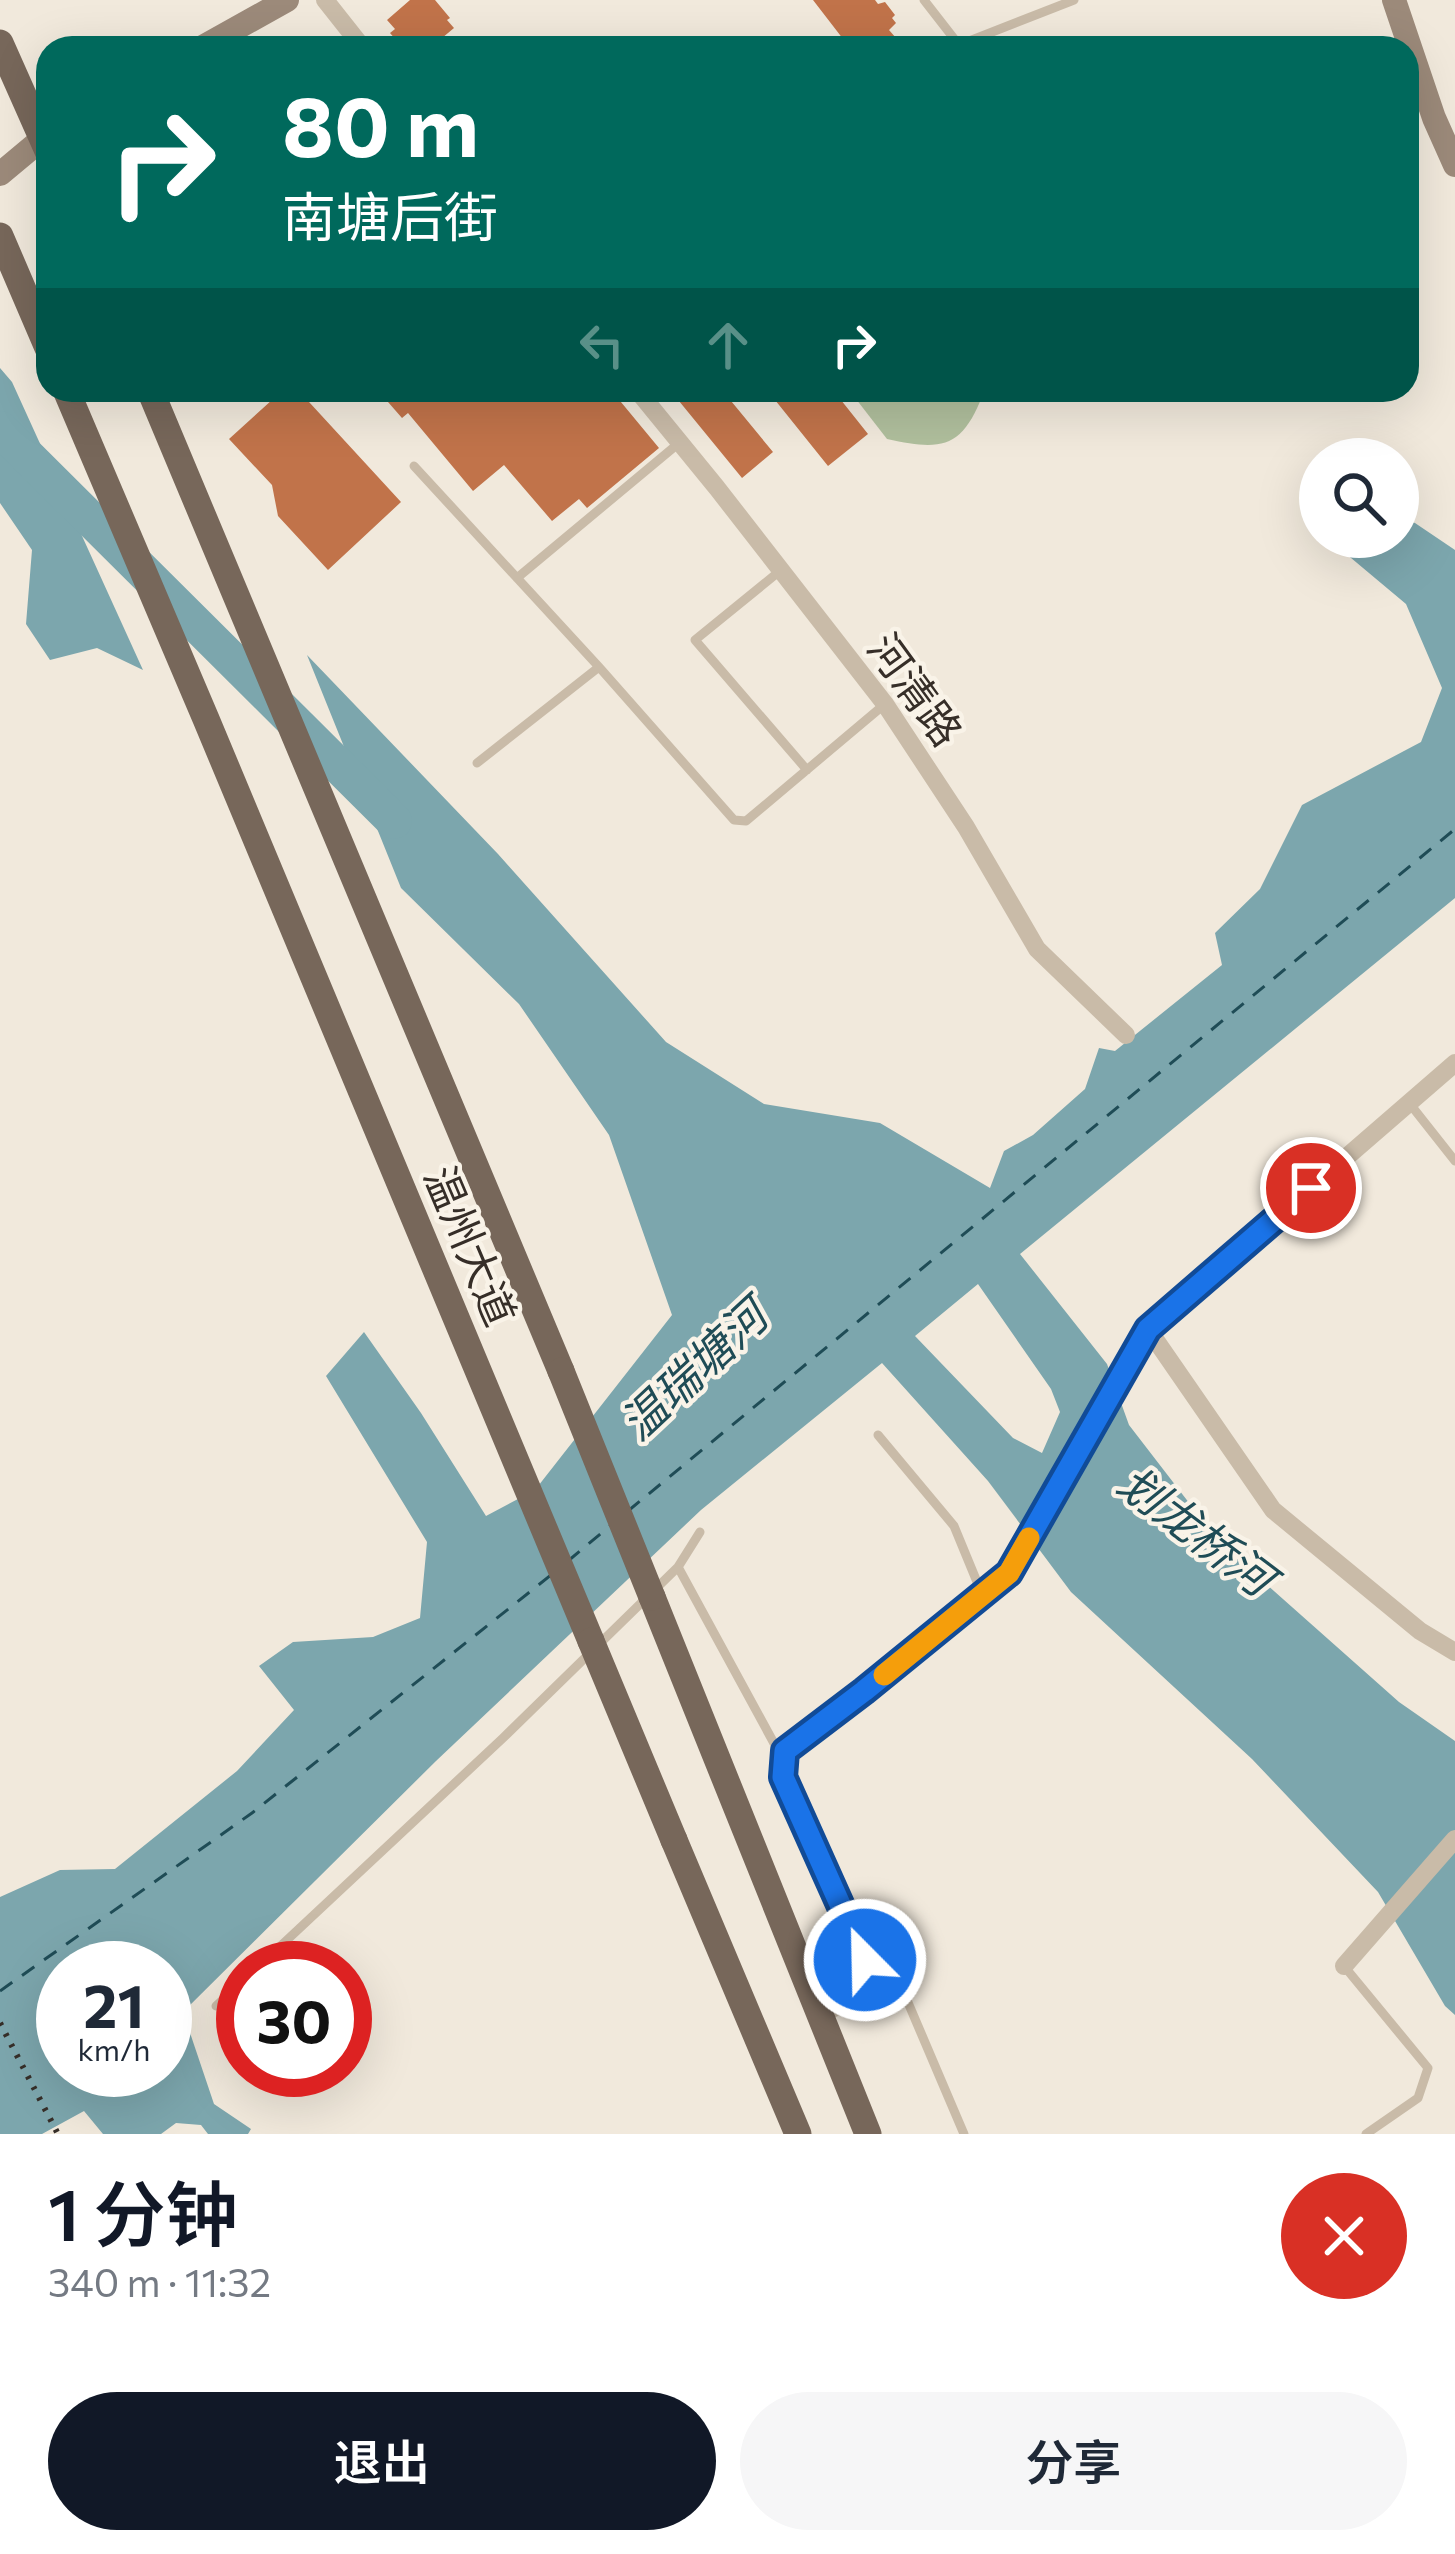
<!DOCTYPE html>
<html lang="zh">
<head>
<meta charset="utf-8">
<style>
	body { margin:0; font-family:Commissioner,"Noto Sans SC",sans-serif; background:#f6f6f7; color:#1f2937; height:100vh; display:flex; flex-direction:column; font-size:45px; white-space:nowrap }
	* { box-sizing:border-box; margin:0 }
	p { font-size:39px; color:#747a83 }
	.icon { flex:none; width:66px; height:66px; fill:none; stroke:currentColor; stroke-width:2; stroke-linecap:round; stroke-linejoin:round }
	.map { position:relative; height:2134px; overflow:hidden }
	.sheet { display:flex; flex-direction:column; background:#fff; flex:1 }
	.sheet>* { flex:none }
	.guide { position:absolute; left:36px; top:36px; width:1383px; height:366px; border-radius:36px; box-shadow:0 12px 48px #0002; background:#00695c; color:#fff; overflow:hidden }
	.fabs { position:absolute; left:1299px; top:438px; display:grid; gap:24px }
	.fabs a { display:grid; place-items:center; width:120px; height:120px; border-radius:50%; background:#fff; box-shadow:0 12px 48px #0002; font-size:60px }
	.speed { position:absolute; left:36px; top:1941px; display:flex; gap:24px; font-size:60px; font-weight:700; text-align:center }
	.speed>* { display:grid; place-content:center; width:156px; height:156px; border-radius:50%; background:#fff; box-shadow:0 12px 48px #0002; line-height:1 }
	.speed small { font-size:30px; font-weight:400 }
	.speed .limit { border:18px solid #d22; background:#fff; color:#111 }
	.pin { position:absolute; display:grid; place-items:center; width:102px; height:102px; color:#fff; margin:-51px; border:6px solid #fff; border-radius:50%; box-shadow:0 3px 12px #0007 }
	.me { position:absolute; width:132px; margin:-66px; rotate:337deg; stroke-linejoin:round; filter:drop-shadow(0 0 9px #0008) }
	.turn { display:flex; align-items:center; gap:42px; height:252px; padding:0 48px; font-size:54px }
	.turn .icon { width:156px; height:156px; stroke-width:2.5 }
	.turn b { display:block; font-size:84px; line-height:102px }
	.lanes { display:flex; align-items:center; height:114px; padding:0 48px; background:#0003; justify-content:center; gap:60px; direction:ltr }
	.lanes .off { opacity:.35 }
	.round { display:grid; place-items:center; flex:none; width:126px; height:126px; border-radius:63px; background:#f6f6f7 }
	.overview { display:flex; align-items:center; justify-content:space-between; height:204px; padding:0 48px }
	h1 { font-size:72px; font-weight:600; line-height:90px; color:#111827 }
	.button { display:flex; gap:24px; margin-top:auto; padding:24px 48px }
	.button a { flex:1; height:138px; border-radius:72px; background:#111827; color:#fff; font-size:48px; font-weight:600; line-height:138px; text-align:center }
	.button a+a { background:#f6f6f7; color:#1f2937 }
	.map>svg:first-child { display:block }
</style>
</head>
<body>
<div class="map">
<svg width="1455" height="2134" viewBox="0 0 1455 2134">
	<rect width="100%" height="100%" fill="#f1e9dc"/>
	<path fill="#b0bf9d" d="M849,390H983V394C962,449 941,451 887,439Z"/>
	<path fill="#7ca6ad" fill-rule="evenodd" d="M0,368L12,382L143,670L97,648L50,660L26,624L32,550L0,503Z
		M1398,518L1415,523L1455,550V898L1020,1254L1107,1364L1129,1425L1220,1543L1399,1702L1455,1741V2015L1445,2006L1378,1892L1252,1759L1071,1592L988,1481L882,1363L701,1510L436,1761L183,2012L214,2104L251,2129L248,2134H208L201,2125L176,2123L161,2134H103L84,2111L42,2134H0V1897L60,1870L115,1869L237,1771L294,1710L259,1666L293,1642L373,1637L420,1618L427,1542L326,1376L364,1332L421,1413L486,1516L535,1490L672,1315L609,1135L519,1004L401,888L307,655L498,854L666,1042L764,1104L880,1123L990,1188L1004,1151L1033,1135L1085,1089L1099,1048L1115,1051L1222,965L1215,933L1260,889L1302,805L1421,742L1442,688L1406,604L1326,537H1398ZM978,1284L1051,1389L1060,1412L1042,1453L1013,1438L915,1336ZM63,1968H165V2070H63Z"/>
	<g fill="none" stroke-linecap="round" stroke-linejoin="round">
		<path stroke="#7ca6ad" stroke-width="36" d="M0,429L394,821"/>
		<path stroke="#1f4c56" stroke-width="3" stroke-dasharray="15 12" stroke-linecap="butt" d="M628,1511L1455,829
			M568,1561L611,1525
			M0,1991L252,1813L551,1575"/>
	</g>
	<path fill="#c1734a" d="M410,0H435L450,18L447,20L454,28L430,48H403L390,33L395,29L387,20Z
		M813,0H875L878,4L885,2L895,15L892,18L896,23L889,30L896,38L884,48H850Z
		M283,390H298L401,502L328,570L278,516L272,485L229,439Z
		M402,390H611L659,448L587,508L579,499L552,521L504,465L473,491L408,413L402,418L388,402Z
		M670,390H722L773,452L742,478Z
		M767,390H833L868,434L828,466Z"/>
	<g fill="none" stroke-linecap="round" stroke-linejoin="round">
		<path stroke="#c9bba8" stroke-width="9" d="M924,0L959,45L1074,0
			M414,466L599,667L734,820L746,821L885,704
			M781,570L695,640L807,770
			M517,578L679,443
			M477,763L599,667
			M1410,1104L1455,1161
			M878,1435L954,1526L982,1594
			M678,1567L782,1758
			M1344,1966L1428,2068L1418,2098L1366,2134
			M257,1968L503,1738L678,1567L700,1532
			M898,1979L964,2134
			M877,1989L918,1969
			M216,2006L243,1981"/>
		<path stroke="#c9bba8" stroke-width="18" d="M325,0L363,48
			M637,390L717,488L885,704L966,827L1037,949L1126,1035
			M1148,1329L1273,1510L1420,1631L1455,1652
			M1344,1966L1455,1839
			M818,2015L877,1989L854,1932L783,1777L785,1751L864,1691L1009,1573L1148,1329L1455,1063"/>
		<path stroke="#9c8a7a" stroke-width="24" d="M1394,0L1434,118L1455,165
			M201,48L287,0
			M0,174L48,134"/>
		<path stroke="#77675a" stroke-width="27" d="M0,43L48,151
			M0,236L48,348
			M66,390L206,719L591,1641
			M150,390L561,1371
			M652,1597L868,2134
			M674,1840L798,2134"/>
		<path stroke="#362e28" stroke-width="6" stroke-dasharray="3 9" stroke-linecap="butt" d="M0,2023L58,2134"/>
		<path stroke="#77675a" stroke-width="27" d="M561,1371L652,1597
			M591,1641L674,1840"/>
	</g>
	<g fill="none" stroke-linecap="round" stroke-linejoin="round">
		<g stroke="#114b97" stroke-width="30">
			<path id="route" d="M865,1960L783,1777L785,1751L864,1691L1009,1573L1148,1329L1311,1188"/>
		</g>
		<use href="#route" stroke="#1a73e8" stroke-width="21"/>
		<path stroke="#f59e0b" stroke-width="21" d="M884,1675L1009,1573L1029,1538"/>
	</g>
	<g text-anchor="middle" stroke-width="9" stroke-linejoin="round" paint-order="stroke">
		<g font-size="42" fill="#362e28" stroke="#f9f3e8">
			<text transform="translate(915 690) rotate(54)" y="15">河清路</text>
			<text transform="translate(470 1246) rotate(67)" y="15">温州大道</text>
		</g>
		<g font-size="45" font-style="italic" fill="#1f4c56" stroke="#f9f3e8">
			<text transform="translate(694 1370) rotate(-43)" y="16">温瑞塘河</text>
			<text transform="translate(1196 1531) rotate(37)" y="16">划龙桥河</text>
		</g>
	</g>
</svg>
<div class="fabs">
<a><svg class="icon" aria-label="search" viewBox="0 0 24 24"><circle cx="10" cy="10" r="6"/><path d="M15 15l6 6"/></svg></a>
</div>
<div class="speed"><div>21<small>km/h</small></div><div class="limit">30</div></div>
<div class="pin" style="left:1311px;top:1188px;background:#d93025"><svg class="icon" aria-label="arrive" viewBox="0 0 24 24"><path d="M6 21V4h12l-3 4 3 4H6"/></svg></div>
<svg class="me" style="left:865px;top:1960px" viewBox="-20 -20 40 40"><circle r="17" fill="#1a73e8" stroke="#fff" stroke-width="3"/><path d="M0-11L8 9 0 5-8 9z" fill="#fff"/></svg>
<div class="guide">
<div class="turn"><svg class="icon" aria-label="right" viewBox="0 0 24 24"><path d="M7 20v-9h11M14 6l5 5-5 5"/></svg><div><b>80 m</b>南塘后街</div></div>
<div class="lanes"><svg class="icon off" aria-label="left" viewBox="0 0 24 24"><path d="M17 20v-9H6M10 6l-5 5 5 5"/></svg><svg class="icon off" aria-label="ahead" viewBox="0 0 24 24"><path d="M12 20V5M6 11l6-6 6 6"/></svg><svg class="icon" aria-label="right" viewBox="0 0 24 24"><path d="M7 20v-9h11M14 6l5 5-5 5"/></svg></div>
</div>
</div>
<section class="sheet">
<div class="overview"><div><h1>1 分钟</h1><p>340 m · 11:32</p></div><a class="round" style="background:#d93025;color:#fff"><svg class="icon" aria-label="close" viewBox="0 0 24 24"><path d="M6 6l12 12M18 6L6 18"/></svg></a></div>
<div class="button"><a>退出</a><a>分享</a></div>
</section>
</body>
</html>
